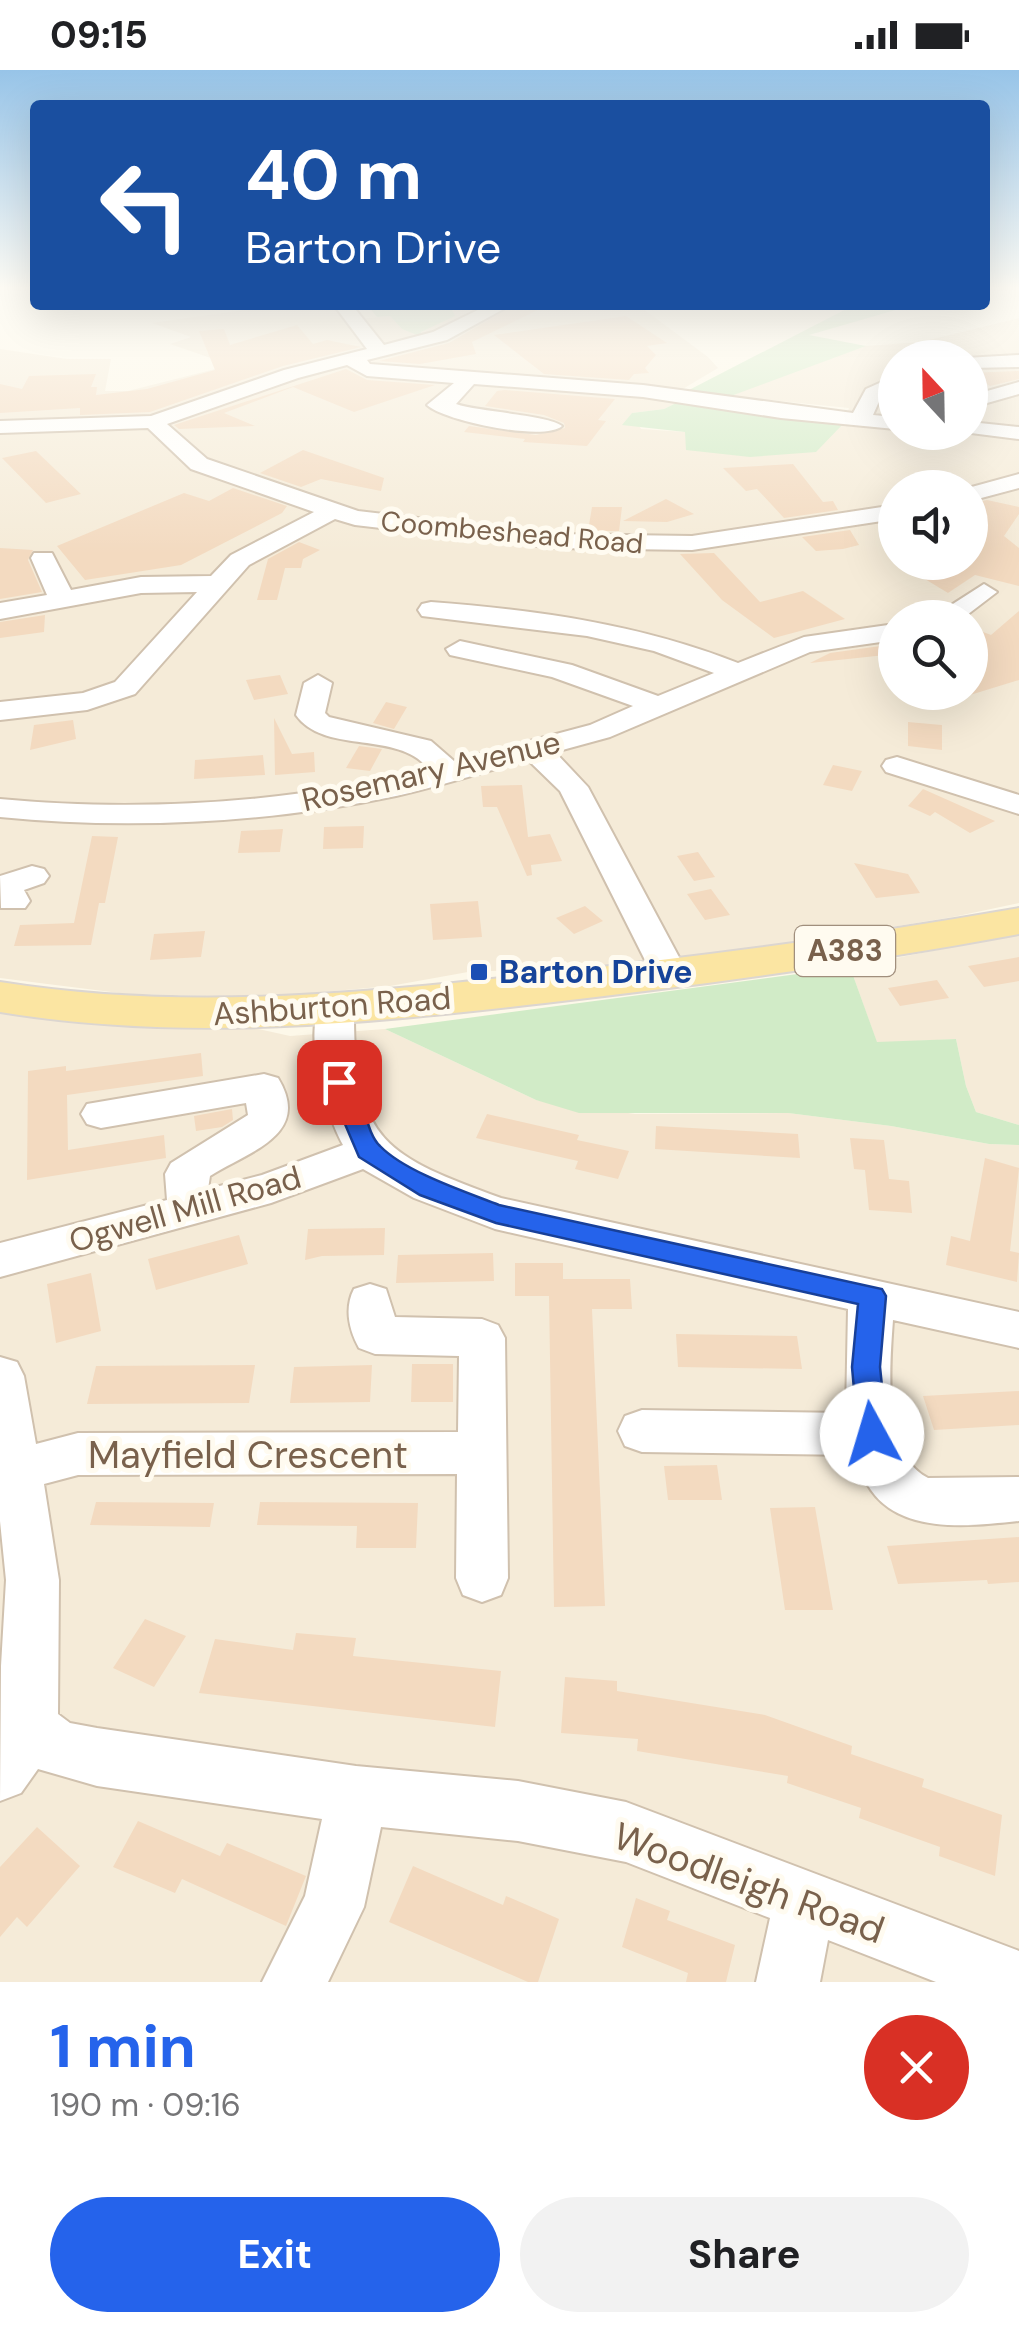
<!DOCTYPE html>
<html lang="en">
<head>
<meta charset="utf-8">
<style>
	body { margin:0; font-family:"DM Sans",sans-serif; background:#f2f2f2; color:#202124; height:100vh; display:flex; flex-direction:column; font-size:38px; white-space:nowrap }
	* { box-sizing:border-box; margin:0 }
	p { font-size:32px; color:#757577 }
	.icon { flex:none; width:55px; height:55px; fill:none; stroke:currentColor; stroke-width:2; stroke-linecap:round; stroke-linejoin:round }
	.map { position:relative; height:1912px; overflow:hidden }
	.drawer { display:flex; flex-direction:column; background:#fff; flex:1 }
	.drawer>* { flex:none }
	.banner { position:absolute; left:30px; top:30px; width:960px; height:210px; border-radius:10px; box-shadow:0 10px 40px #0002; background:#1a4fa0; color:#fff; overflow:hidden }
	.needle { width:65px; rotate:338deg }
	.controls { position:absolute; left:878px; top:270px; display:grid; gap:20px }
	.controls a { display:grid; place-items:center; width:110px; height:110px; border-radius:50%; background:#fff; box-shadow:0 10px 40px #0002; font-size:50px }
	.pin { position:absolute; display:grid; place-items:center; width:85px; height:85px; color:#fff; margin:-42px; border-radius:20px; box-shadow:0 5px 15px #0006 }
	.me { position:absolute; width:110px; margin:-55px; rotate:354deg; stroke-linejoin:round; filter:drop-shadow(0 0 8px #0008) }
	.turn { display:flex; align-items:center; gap:35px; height:210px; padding:0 50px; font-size:45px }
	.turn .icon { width:130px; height:130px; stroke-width:2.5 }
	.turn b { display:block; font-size:70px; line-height:85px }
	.round { display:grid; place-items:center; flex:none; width:105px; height:105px; border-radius:52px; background:#f2f2f2 }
	.head { display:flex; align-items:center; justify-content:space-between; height:170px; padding:0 50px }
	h1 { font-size:60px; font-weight:700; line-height:75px; color:#2563eb }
	.primary-button { display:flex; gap:20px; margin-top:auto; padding:20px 50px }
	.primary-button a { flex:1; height:115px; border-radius:60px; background:#2563eb; color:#fff; font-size:40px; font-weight:700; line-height:115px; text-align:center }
	.primary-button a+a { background:#f2f2f2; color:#202124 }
	.status { display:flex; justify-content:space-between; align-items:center; height:70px; padding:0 50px; background:#fff; direction:ltr }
	.status svg { height:28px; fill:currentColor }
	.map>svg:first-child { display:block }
</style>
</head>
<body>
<div class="status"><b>09:15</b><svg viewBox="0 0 49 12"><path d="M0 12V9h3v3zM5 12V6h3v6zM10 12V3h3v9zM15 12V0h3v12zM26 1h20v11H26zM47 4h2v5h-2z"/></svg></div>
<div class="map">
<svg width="1019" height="1912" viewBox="0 0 1019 1912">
	<rect width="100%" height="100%" fill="#fdf8e9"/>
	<path fill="#f5ebd8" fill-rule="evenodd" d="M278,235H338L348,250L390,246L402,259L420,263L453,241L450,235H638L708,287L718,298L681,320L680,331L664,339L632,343L641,359L686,362V380L844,353L849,338L731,326L775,307L866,276L921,272L1019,248V833L953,847L738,882L608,896L468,902L390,916L267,927L127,924L0,908V279L67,289H111L105,321H128L231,295L170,274L191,267L152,253ZM895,288H970V362H895ZM895,418H970V492H895ZM895,548H970V622H895Z
		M1019,864V1055L976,1042L966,1016L956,969L877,973L850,897Z
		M0,943L148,956L250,957L290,966L385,959L536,1030L635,1044L788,1043L891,1056L989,1074L1019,1075V1912H0Z"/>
	<path fill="#d1ebc7" d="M367,235H450L455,246L421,262L422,267L402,259L390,246L377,247Z
		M854,235H913L809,265L866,276L731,326L689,320Z
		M680,331L844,353L816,382L750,387L686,380L685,362L622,355L632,343L664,339Z
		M850,897L877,972L956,969L966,1016L976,1042L1019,1055V1075L989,1074L891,1056L788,1043H579L536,1030L385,959Z"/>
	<path fill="#f3dac0" d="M514,235H548L472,272L476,284L420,294L379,291L449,273Z
		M626,246L667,273L647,276L656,285L645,298L649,303L634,304L629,310L544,304L494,265Z
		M297,255L313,274L327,270L361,277L283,296L150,342L80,345V338L0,343V314L22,319L29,306L96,304L91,317H97L96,325L147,319L215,300L199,261L224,259L230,275Z
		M346,299L367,310L435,315L354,342L293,317L224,343L255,356L179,359L174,355Z
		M1019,301V309L990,316L970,303Z
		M505,320L615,329L598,350L606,351L587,376L523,372L525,369L464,362L469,356L536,365L565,358L564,353L544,345L485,336L497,321Z
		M303,380L384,408L381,421L321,409L301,417L260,403Z
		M36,381L81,424L46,433L2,388Z
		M793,394L823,432L833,431L838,440L784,448L757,419L746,421L723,398Z
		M233,418L287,436L282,443L181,495L85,510L57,476L184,423L209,431Z
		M666,429L694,444L667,452L623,451Z
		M987,430L1019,437V444L1004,466L1019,478V516L975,505L948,523L910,500L938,492H970V434Z
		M592,437H622L619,461H588Z
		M850,460L859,475L843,479L816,481L802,467Z
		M299,472L320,480L303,489L301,498H285L277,530H257L268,489Z
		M0,478L33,480L28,490L42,522L0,529Z
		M714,483L760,532L803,521L845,549L774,568L722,530L680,484Z
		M1019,541V610L970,625V557L991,565Z
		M45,545L44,562L0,568V552Z
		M895,574V584L810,593L830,583Z
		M280,605L288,624L254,630L246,610Z
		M386,632L407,637L394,659L373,653Z
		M274,648L292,684L314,682L315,702L275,705Z
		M73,650L76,669L30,680L34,655Z
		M908,652L942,655V680L908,676Z
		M359,676L382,679L370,701L346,698Z
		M263,685L265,705L194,709L195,690Z
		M833,695L862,701L852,721L823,715Z
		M522,715L528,767L550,764L562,791L531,795L532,805L527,806L497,737H483L481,716Z
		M923,719L995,751L970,763L935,742L930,746L908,736Z
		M364,756L363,778L323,779L324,757Z
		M283,759L280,782L238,783L241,761Z
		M92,766L118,767L105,833H99L91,875L14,876L20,855L74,853Z
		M698,782L715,807L694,811L677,786Z
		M854,793L908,804L920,823L876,828Z
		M711,819L730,845L705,850L687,824Z
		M478,831L482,867L433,870L430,834Z
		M585,836L603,851L574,864L556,848Z
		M205,861L201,887L150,890L154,864Z
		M1019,887V911L984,917L968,896Z
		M937,910L949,928L900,936L888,918Z
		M201,983L203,1006L67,1025L68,1080L164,1065L166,1088L27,1110L28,1001L66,996V1001Z
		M232,1039L233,1050L222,1057L196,1061L194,1046Z
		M487,1044L579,1065L577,1070L629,1081L618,1109L575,1099L578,1091L476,1068Z
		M656,1056L798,1064L800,1088L655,1079Z
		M850,1068L884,1070L889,1109L909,1111L912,1143L869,1140L865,1100L854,1099Z
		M985,1088L1019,1098L1010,1181L1019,1183L1017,1212L946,1195L951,1166L970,1171Z
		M385,1158L384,1185L322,1186L305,1190L308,1159Z
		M239,1165L248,1194L156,1220L148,1189Z
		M493,1183L494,1211L396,1213L398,1185Z
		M515,1193H563V1209H630L632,1239H592L605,1536L554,1537L549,1226H515Z
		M91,1203L101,1261L56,1273L47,1214Z
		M676,1264L797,1266L802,1299L678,1297Z
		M412,1294H453V1332H411Z
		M255,1295L249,1333L87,1334L96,1296Z
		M372,1295L370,1332L290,1333L294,1297Z
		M1019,1321V1355L934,1360L923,1326Z
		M717,1395L722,1430H668L664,1396Z
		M96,1432L214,1433L210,1457L90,1455Z
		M260,1432L418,1433L416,1478H356L357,1456L257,1455Z
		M815,1437L833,1540H785L770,1438Z
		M1019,1467V1512L988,1514L987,1510L898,1514L887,1476Z
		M145,1549L186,1566L154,1617L113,1598Z
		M296,1563L356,1568L353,1586L501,1601L495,1657L199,1623L215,1569L293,1580Z
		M565,1607L617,1611V1621L765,1645L852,1676L851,1684L924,1709L922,1717L1002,1745L995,1806L939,1786L940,1777L859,1748L861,1738L787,1713L788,1706L637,1681L638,1669L561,1663Z
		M138,1751L220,1786L227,1773L306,1806L286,1856L182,1809L175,1823L113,1797Z
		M37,1757L80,1796L27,1857L17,1847L0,1867V1797Z
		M413,1796L503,1835L506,1826L559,1849L538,1912H528L389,1852Z
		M636,1828L670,1841L667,1850L735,1875L726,1912H686L688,1903L622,1877Z"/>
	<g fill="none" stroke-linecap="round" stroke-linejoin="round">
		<g stroke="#d0c1ae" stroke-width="4">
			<path id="minor" d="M334,235H352L384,275L433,262L488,235H511L447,270L367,290L370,294L643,315L853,343L866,319L895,306V320L881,327L873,345L895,347V359L781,348L643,327L474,314L456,334C480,342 549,345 562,356C545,372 444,351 427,335L454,313L367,306L347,295L298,308L167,354L207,389L358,441L554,464L692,466L895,435V449L692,480L554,478L355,455L335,449L249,495L135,624L87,640L0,650V632L83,623L115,612L197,522L141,523L0,549V533L47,525L31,488L34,483H52L71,520L141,507L211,506L231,485L314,442L191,399L148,358L0,363V351L151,346L284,300L367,279Z
				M1019,285V297L970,298V288H965Z
				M1019,312V324L980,335L970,329L973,325Z
				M970,352L1019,357V369L963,362H970Z
				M1019,404V418L970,431L968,418Z
				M984,514L997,522L963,548H931Z
				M431,532C536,540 639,554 738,593L804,567L895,554V570L810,582L610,667L555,682L588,717L688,904L683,912L670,915L657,912L652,904L560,721L528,690C483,702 441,716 396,726C269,753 129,760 0,747V729C136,742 295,734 428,698C397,660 324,685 296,645L304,613L318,605L332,613L325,643L329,647L431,671L454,691L590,655L633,636L552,607L450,585L446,579L460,571L572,595L658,626L714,603L654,581L587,566L422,546L418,540L422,534Z
				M897,687L1019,725V744L886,702L882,696L886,690Z
				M32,796L44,799L49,806L44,813L24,820L30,831L25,838H1L0,806Z
				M335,928L348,932L354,940C353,1072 387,1086 501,1128L1019,1242V1278L893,1250C890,1294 881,1385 928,1408L1019,1407V1451C972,1456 902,1465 871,1420C864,1410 859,1396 854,1385L642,1382L625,1376L618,1361L625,1346L642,1340L846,1343L848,1239L495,1159L414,1128L363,1099L271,1133L0,1207V1173L167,1130L165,1104L171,1093L248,1045L246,1033L101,1058L87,1054L81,1044L87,1034L264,1004L278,1008C313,1065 248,1082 210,1106L208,1119L262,1105L343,1075C326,1045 302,962 322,932Z
				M370,1214L386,1219L395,1247L482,1249L498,1255L505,1268L508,1508L501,1525L482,1532L463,1525L456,1508L457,1404L78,1405L44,1414L59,1510L58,1644L70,1653L97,1658L356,1696L518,1711L626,1732L1019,1881V1912H936L828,1870L820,1912H756L770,1848L626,1792L518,1771L381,1757L364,1837L328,1912H262L305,1826L322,1749L97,1716L38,1699L21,1723L0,1731L1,1596L6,1510L0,1451V1287L17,1292L24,1306L36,1374L78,1363L458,1362L459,1286L375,1284L359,1278C349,1260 344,1238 354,1219Z"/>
		</g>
		<g stroke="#dcd6d0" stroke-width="4">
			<path id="major" d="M1019,838V864C862,893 704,915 545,933C362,954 183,972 0,942V912C180,941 357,924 537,904C699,887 859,866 1019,838Z"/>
		</g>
		<use href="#minor" fill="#fff" fill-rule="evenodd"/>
		<use href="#major" fill="#fbe5a2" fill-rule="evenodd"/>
	</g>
	<linearGradient id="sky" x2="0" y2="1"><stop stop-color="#97c4e8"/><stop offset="0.45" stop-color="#fefcf5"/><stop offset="1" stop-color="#fefcf5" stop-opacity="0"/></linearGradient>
	<rect width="1019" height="484" fill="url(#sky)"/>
	<path fill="#2563eb" stroke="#184099" stroke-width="2.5" d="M339,1003C365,1011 362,1059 380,1076C405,1102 466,1122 499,1135L882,1219L886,1226L880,1297L887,1364L883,1373L872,1377L862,1373L858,1364L852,1297L858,1234L496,1153L420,1125L359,1087L327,1012Z"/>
	<rect fill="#1a4fb4" stroke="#fffbf0" stroke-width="4" x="469" y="892" width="20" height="20" rx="5"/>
	<g text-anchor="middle" stroke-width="10" stroke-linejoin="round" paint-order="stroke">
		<g font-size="28" fill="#79614c" stroke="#fffbf0">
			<text transform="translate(512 462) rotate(5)" y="10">Coombeshead Road</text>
		</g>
		<rect fill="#fffbf0" stroke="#a18f7d" stroke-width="2.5" x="795" y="856" width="100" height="50" rx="8"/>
		<g font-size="30" font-weight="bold" fill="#79614c">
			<text x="845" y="891">A383</text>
		</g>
		<g font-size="32" fill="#79614c" stroke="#fffbf0">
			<text transform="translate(431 701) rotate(-13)" y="11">Rosemary Avenue</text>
			<text transform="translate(332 936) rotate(-4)" y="11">Ashburton Road</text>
			<text transform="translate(185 1139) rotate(-16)" y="11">Ogwell Mill Road</text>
		</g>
		<g font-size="32" font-weight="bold" fill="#164399" stroke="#fffbf0" text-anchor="start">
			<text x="499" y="913">Barton Drive</text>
		</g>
		<g font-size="38" fill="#79614c" stroke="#fffbf0">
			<text x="248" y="1398">Mayfield Crescent</text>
			<text transform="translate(749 1813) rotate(20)" y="13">Woodleigh Road</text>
		</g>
	</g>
</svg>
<div class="controls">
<a><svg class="needle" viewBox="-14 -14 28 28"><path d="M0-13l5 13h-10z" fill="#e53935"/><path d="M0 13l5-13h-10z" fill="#757577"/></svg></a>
<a><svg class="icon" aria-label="sound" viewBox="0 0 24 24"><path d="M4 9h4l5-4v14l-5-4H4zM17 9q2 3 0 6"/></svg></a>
<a><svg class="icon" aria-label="search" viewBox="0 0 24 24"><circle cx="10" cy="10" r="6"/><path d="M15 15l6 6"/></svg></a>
</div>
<div class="pin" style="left:339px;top:1012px;background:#d93025"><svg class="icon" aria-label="arrive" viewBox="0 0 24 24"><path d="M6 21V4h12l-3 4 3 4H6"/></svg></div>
<svg class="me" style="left:872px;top:1364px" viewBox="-20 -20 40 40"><circle r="19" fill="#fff"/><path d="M0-13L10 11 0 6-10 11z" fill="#2563eb"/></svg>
<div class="banner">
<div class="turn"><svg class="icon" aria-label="left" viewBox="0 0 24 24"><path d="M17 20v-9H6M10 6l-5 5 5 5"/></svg><div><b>40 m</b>Barton Drive</div></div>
</div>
</div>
<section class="drawer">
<div class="head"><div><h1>1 min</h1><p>190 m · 09:16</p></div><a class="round" style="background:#d93025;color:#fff"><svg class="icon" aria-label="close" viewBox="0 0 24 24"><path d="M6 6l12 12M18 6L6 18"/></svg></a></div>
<div class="primary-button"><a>Exit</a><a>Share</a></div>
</section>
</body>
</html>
